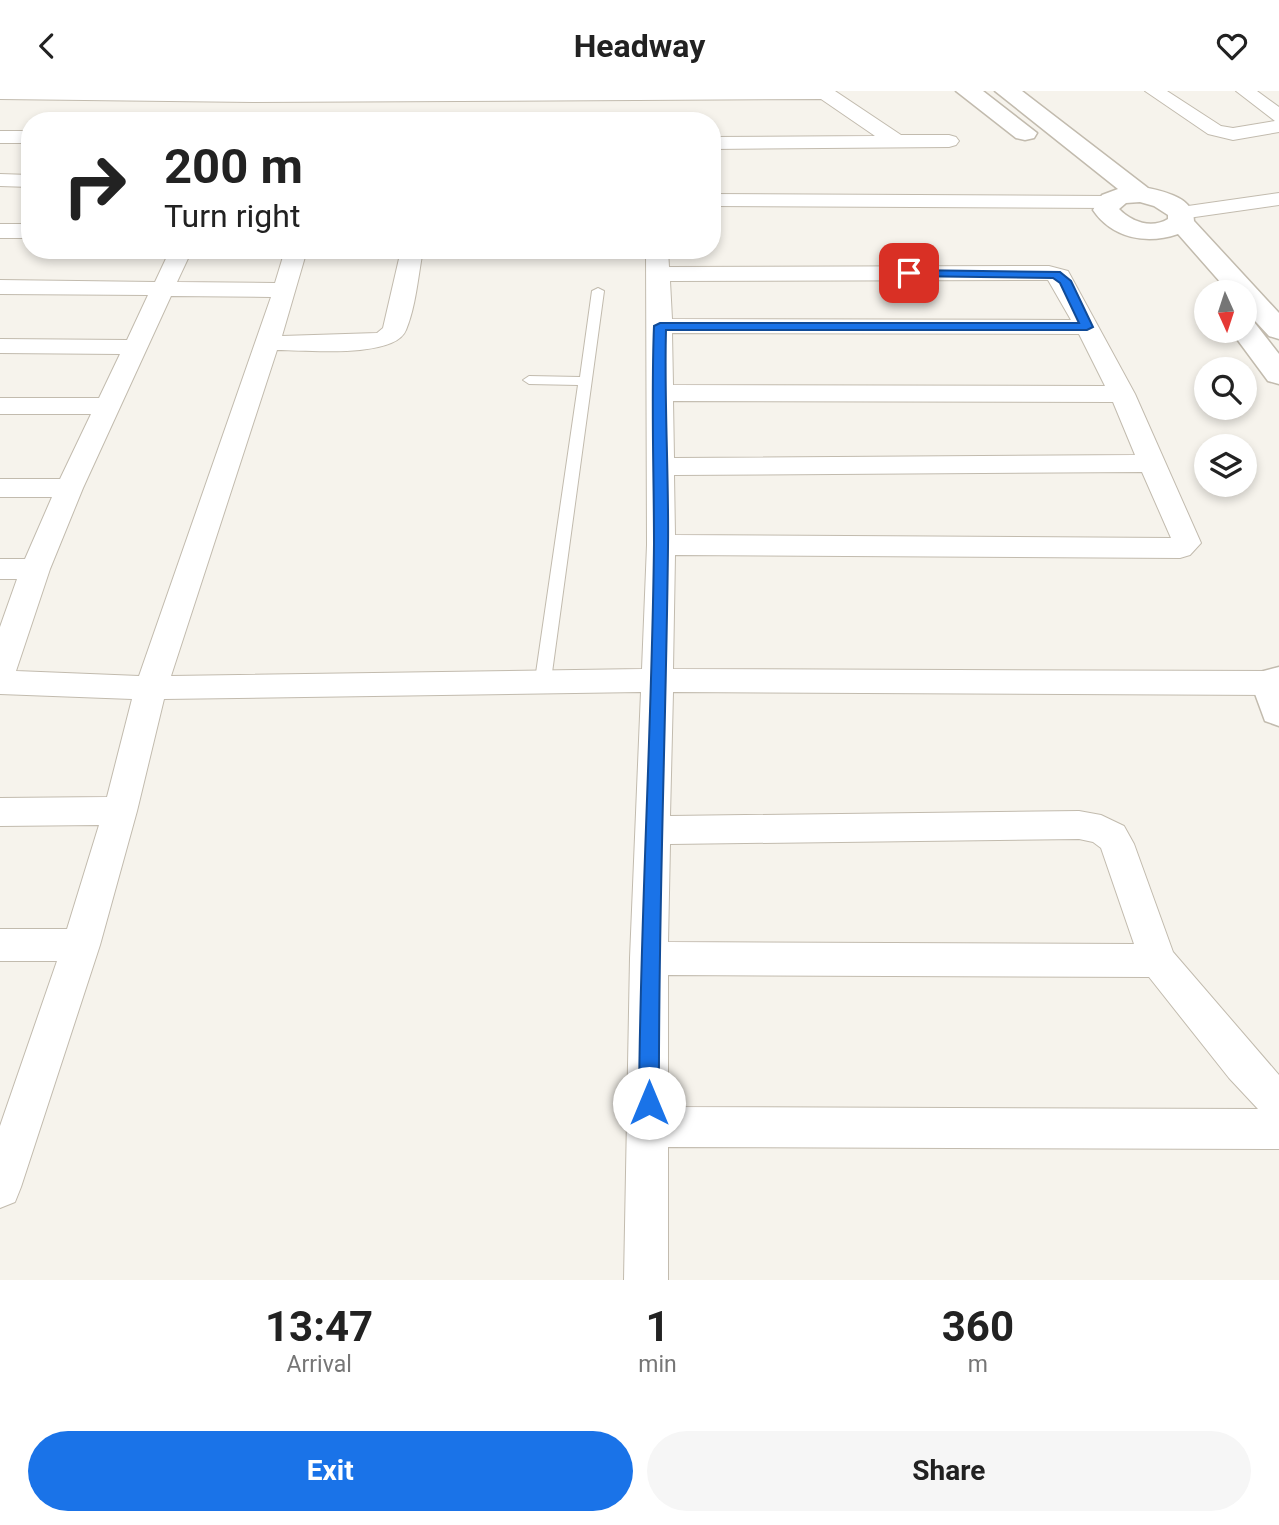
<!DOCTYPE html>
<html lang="en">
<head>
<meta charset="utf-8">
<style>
	body { margin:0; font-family:Roboto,sans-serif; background:#f6f6f6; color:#222; height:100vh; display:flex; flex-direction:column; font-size:26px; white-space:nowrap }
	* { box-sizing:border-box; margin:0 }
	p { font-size:23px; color:#767676 }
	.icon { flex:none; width:38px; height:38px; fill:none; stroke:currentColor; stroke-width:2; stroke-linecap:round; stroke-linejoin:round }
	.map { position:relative; height:1189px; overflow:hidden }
	.side { display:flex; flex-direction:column; background:#fff; flex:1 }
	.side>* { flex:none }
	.top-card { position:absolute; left:21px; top:21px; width:700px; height:147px; border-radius:28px; box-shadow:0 4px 10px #0003; background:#fff; color:#222; overflow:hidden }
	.needle { width:46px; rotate:177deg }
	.tools { position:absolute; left:1194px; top:189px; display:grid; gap:14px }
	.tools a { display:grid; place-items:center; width:63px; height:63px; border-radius:50%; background:#fff; box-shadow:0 4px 10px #0003; font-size:35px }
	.pin { position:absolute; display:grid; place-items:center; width:60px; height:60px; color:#fff; margin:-30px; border-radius:14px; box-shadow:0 4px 10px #0006 }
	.me { position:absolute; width:77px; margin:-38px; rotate:0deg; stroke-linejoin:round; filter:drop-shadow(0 0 5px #0008) }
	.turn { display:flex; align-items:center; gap:24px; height:147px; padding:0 28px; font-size:32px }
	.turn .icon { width:91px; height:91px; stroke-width:2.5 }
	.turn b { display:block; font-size:49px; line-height:60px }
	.eta { display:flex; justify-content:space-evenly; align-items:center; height:119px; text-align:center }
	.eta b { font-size:42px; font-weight:700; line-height:49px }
	.cta { display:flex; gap:14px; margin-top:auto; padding:14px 28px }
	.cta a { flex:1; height:80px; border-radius:42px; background:#1a73e8; color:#fff; font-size:28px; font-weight:700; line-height:80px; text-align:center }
	.cta a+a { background:#f6f6f6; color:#222 }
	header { display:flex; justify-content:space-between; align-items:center; height:91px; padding:0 28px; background:#fff; font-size:32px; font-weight:700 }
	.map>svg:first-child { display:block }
</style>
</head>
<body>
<header><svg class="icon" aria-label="back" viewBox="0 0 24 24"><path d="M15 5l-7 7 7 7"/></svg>Headway<svg class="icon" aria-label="heart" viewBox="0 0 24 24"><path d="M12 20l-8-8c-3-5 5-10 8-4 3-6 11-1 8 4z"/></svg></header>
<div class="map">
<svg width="1279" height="1189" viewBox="0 0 1279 1189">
	<rect width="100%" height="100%" fill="#f6f3ec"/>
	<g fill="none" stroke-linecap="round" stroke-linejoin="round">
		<g stroke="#c2bbae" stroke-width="2">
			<path id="service" d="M598,197L604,200L551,589L543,595L535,589L578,294L529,293L523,289L529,285L580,286L592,200Z"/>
		</g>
		<g stroke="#c2bbae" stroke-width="2">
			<path id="minor" d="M0,0H835L901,44H949L956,46L959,50L956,54L949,56L712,58V46L875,45L821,8L253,11L0,8Z
				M1145,0H1167L1221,35L1233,37L1275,30L1236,0H1257L1279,16V41L1233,49L1208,43Z
				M0,40H30V52H0Z
				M0,83L30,84V96L0,95Z
				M1279,102V114L1181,128L1173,127L1170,122L1173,117L1181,116Z
				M712,103L1109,105L1117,106L1120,111L1117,116L1109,117L712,115Z
				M0,133H30V147H0Z
				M170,159H192L177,191L275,192L285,159H307L282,245L377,242L383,237L401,159H423C418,185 416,215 406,239C395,268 304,259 277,259L171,585L642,578L647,454L646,159H668L669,176L1049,175L1068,180L1135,303L1201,452L1190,464L1180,467L675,464L673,578L1270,580L1279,583V601L1270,604L673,601L670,725L1079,720L1101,724L1124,735L1134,753L1173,861L1279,984V1058L668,1056V1189H624L630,867L641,601L164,608L137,720L100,854L21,1096L15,1111L0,1117V1035L57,870H0V838H67L99,734L0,735V707L107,706L132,608L0,603V536L17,488H0V468H25L52,406H0V388H60L91,323H0V307H99L120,263L0,262V248L127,249L148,204L0,203V189L155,191ZM1048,189L1071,229L672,228L670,190ZM171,205L271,206L139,585L16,580L50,478L83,397ZM672,242L1079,243L1105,295L673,294ZM673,310L1113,311L1135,364L674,367ZM1142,381L1171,447L675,444L674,384ZM1079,748L1093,751L1101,757L1134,853L668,851L670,753ZM668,884L1149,886L1229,987L1258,1018L668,1016Z"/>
		</g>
		<g stroke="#c2bbae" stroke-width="3">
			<path id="tertiary" d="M956,0H983L1037,42L1034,47L1025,49L1016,47Z
				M995,0H1022L1148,97C1166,101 1194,107 1194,130L1279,222V248L1269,245L1244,218V201H1229L1178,143C1146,154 1112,147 1093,119L1102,104L1118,98ZM1140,111L1154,115L1168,124V128C1151,138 1132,131 1119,118L1126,112Z
				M1244,228L1254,231L1279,263V293L1268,290L1231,240H1244Z
				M1279,576V635L1265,630L1251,592L1256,582Z"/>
		</g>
		<use href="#service" fill="#fff" fill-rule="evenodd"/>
		<use href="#minor" fill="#fff" fill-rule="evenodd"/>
		<use href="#tertiary" fill="#fff" fill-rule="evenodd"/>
	</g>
	<path fill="#1a73e8" stroke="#114b97" stroke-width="2" d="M909,179L1060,181L1071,190L1093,236L1087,239H666C664,311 669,383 668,456C666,641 658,826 659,1012L656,1019L649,1022L642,1019L639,1012C640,826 652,640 654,453C654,381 651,308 654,235L660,232H1079L1060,192L1053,187L905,185L903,182Z"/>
</svg>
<div class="tools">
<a><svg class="needle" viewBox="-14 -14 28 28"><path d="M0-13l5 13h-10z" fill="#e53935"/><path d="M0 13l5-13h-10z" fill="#767676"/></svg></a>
<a><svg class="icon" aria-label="search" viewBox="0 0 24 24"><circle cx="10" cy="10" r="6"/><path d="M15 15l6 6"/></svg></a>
<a><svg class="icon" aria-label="layers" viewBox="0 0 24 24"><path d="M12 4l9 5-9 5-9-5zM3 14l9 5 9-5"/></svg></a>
</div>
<div class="pin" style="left:909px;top:182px;background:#d93025"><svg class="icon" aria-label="arrive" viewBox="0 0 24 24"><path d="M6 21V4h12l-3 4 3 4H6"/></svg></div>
<svg class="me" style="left:649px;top:1012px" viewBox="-20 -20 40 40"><circle r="19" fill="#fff"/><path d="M0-13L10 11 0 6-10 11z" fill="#1a73e8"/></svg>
<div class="top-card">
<div class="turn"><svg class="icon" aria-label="right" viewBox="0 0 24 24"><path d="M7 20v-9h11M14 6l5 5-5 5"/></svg><div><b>200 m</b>Turn right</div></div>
</div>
</div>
<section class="side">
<div class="eta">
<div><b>13:47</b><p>Arrival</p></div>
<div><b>1</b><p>min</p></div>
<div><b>360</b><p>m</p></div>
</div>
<div class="cta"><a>Exit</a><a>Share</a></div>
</section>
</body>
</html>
